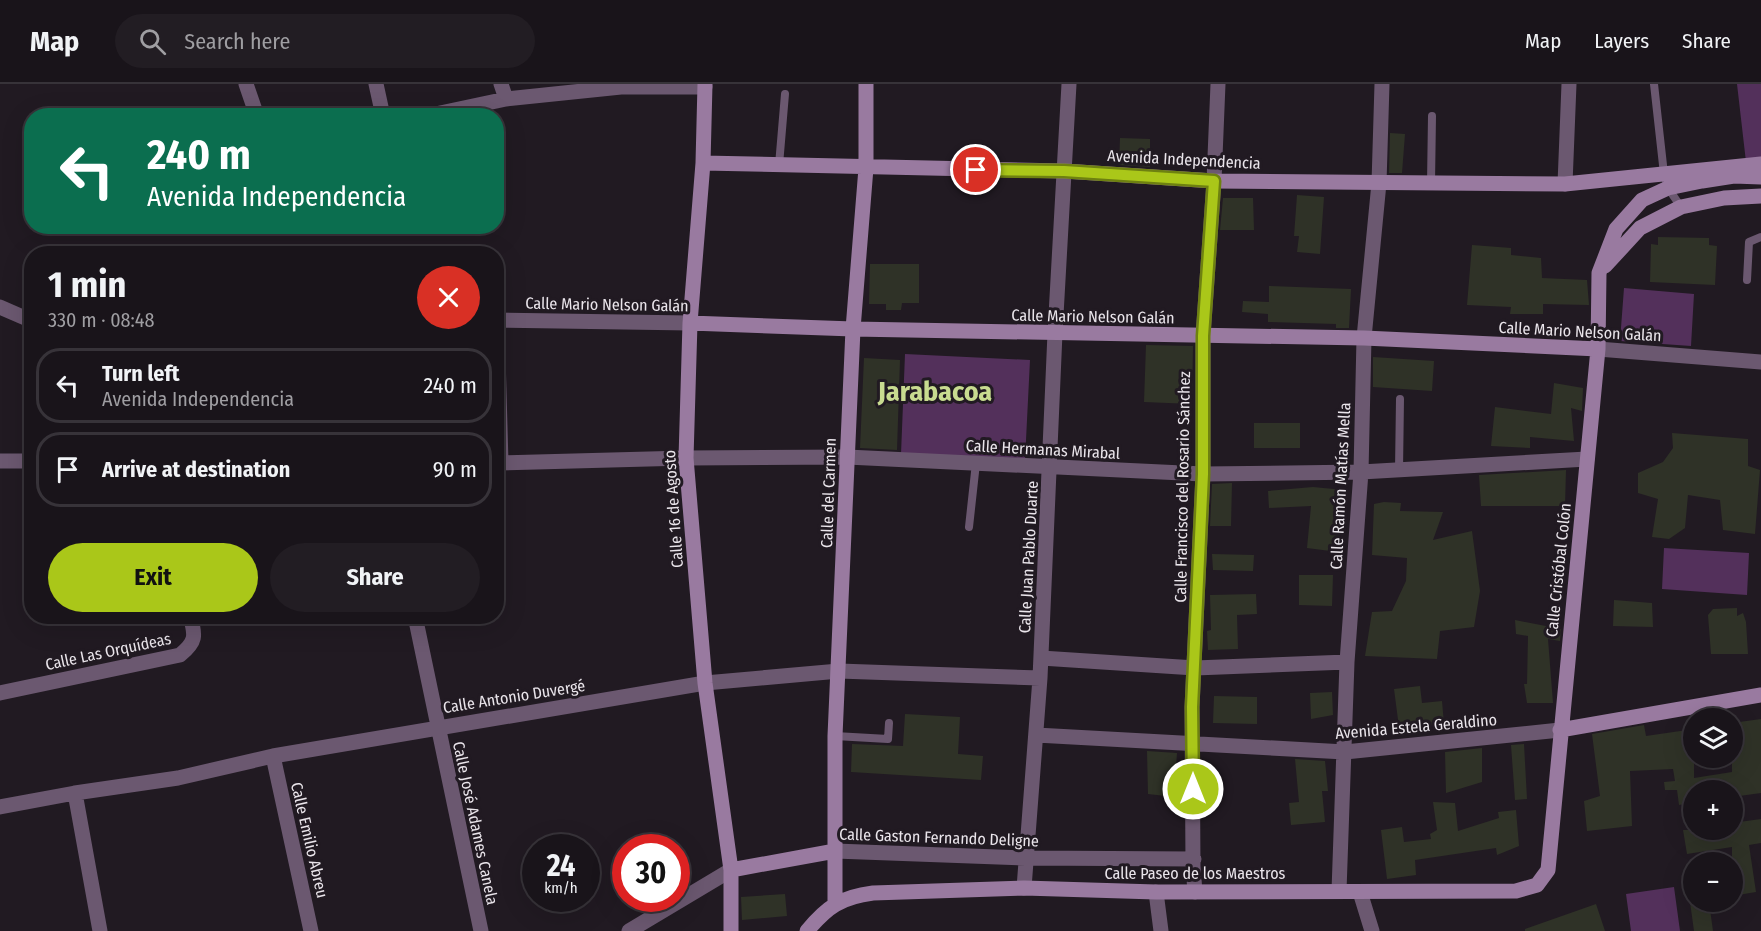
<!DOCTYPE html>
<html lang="en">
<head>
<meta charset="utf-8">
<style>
	body { margin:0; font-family:"Fira Sans Condensed",sans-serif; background:#221d23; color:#f1f3f6; height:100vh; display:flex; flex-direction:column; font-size:22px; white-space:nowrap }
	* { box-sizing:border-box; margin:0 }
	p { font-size:20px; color:#9f9ea2 }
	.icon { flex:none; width:33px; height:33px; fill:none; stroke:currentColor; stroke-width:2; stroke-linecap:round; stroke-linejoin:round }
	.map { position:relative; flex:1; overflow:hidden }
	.details { position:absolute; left:24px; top:162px; width:480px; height:378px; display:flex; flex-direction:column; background:#19141a; border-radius:24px; box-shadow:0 6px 24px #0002,0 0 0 2px #373339 }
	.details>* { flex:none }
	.banner { position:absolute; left:24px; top:24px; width:480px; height:126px; border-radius:24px; box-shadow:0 6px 24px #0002,0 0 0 2px #373339; background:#0b6e4f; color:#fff; overflow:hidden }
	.buttons { position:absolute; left:1683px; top:624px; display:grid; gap:12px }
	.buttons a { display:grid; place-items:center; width:60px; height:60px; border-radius:50%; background:#19141a; box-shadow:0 6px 24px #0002,0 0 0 2px #373339; font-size:30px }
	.speed { position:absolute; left:522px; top:750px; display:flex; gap:12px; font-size:30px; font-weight:700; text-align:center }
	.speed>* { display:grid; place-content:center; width:78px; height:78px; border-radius:50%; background:#19141a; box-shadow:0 6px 24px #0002,0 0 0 2px #373339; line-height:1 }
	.speed small { font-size:15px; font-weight:400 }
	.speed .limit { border:9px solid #d22; background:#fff; color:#111 }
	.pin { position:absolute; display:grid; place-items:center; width:51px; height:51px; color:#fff; margin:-26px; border:3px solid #fff; border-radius:50%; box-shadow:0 2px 6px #0007 }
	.me { position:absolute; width:66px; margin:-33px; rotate:0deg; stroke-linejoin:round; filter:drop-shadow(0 0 4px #0008) }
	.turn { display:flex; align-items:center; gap:21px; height:126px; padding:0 24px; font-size:27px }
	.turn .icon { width:78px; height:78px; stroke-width:2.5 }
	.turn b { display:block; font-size:42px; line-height:51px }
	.round { display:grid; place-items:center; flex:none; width:63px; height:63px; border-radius:32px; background:#221d23 }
	.summary { display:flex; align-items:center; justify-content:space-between; height:102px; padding:0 24px }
	h1 { font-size:36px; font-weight:700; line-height:45px }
	.cta { display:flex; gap:12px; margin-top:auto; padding:12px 24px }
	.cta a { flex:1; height:69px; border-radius:36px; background:#aac719; color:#111; font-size:24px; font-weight:700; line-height:69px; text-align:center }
	.cta a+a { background:#221d23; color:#f1f3f6 }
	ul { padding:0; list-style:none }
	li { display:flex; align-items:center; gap:18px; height:75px; margin:0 12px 9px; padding:0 12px; border:3px solid #373339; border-radius:24px }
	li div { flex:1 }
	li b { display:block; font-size:22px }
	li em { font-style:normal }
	header { display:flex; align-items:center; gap:36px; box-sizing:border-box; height:84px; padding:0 30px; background:#19141a; border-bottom:2px solid #373339 }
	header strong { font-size:28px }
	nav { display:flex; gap:33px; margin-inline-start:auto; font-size:21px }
	.search { width:420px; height:54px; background:#221d23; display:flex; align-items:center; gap:15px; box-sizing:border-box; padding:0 21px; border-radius:33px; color:#9f9ea2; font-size:22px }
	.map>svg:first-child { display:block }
</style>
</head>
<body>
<header>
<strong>Map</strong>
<div class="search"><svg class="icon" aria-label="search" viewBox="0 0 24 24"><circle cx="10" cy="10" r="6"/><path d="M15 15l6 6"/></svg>Search here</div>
<nav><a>Map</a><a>Layers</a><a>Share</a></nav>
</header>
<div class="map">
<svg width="1761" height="847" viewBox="0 0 1761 847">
	<rect width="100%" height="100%" fill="#211a22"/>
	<path fill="#53305b" d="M1737,0H1761V76L1746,78Z
		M1624,204L1694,210L1691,262L1620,257Z
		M905,270L1030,276L1025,376L901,370Z
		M1664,464L1749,469L1747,511L1662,505Z
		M1674,803L1680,847H1631L1626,810Z"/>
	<path fill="#2f3227" d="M1390,49L1405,50L1402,89H1389Z
		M1120,54L1150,55V83L1119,81Z
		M1297,111L1324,113L1320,170L1297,168L1299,152H1294Z
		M1223,114H1253L1254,146H1220Z
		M1658,153L1709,154V161L1717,162L1715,201L1650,198L1651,160L1658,161Z
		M1472,161L1511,164V171L1541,174L1542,194L1587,196L1589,221L1543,220V230H1510L1511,223L1467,221Z
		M870,180H919V219H902L901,226H886V220H869Z
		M1269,202L1351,205L1349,244H1336V240L1268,238V230L1242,228L1243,217L1269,218Z
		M1146,261L1193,262L1192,320L1144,318Z
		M1373,273L1434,277L1432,307L1373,303Z
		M864,274L900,276L897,366L860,364Z
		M1554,299L1583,304L1582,327L1571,324L1574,357L1530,353V364L1491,362L1495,323L1551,330Z
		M1254,339H1300V364H1254Z
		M1672,349L1748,355V382L1760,386L1755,450L1723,446L1720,416L1688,411L1685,444L1669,455L1652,453L1658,415L1638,409V389L1663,378L1673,364Z
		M1566,386L1565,422H1481L1479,391Z
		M1232,399L1231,442H1210L1212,400Z
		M1313,403L1344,406L1338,468L1307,464L1311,422L1269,424L1268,407Z
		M1384,418L1401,419L1400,427L1443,428L1433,456L1472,447L1480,507L1474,543L1440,547L1437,575L1365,572L1372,528L1392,527L1406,497L1407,474L1372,471L1374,420Z
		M1212,470L1254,471L1253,487L1213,486Z
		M1299,491H1333L1332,522L1299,521Z
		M1256,510L1257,530L1237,531L1238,565L1208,566L1207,547L1211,546L1210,511Z
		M1614,516L1652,519L1653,543L1613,542Z
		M1737,524V532L1743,529L1746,538L1748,570H1711L1708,531L1713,525Z
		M1515,536L1561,545L1560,557L1548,555L1553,619H1527L1524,600H1527L1528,552L1516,550Z
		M1420,602L1422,619L1442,617L1444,640L1424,643L1425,649L1400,651L1394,605Z
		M1332,608L1333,631L1311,635L1310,609Z
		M1214,612L1257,613V640L1213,639Z
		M905,630L960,633L958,670L983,672L981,696L851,688L852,660L903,662Z
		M1761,635V709L1732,713V706H1694V718L1679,721L1677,706H1665L1664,698L1675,697L1673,685L1630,687L1632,742L1587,747L1584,717L1600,712L1592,650L1644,641L1646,652L1694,645V694L1732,688V639Z
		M1524,660L1527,715L1515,716L1511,661Z
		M1482,664V698L1446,709L1445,668Z
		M1147,667L1177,669L1174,713L1148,710Z
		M1295,675L1325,677L1328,707H1322L1325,738L1291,741L1289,719L1299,718Z
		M1433,718L1455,719L1458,747L1499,734L1498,728L1516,726L1519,762L1497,771L1496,764L1415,776L1416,791L1387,795L1381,746L1402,743L1404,758L1431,755L1430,750L1437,746Z
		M1761,735V759L1749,761L1756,808L1732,812V763L1687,770L1683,746H1732V739Z
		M785,810L787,832L742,836L741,813Z
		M1690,818H1709L1713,847H1694Z
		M1596,820L1605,847H1525V845Z"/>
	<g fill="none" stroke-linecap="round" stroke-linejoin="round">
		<path stroke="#6b5870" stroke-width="8" d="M1654,0L1664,90L1668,104L1681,123
			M779,81L785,10
			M1431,99L1432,32
			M1747,196L1749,158L1761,153
			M1399,386L1400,315
			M969,443L976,379
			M835,652L888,655L889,639"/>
		<path stroke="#6b5870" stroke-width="15" d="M246,0L257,32
			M376,0L383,32
			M501,0L506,15
			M426,32L506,15L621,3H705
			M1565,100L1569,0
			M0,223L32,237
			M496,236L690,239
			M497,236L501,379
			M1598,265L1761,278
			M0,377H32
			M496,379L686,374L847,373L1203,390L1361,388L1587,375
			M415,532L481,847
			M1041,574L1195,584L1347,578
			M0,609L180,571C196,558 196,552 190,532
			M1036,651L1345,668L1560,646
			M273,672L311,847
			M75,709L100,847
			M0,723L75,709L178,694L273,672L705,599L839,587L1040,594
			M835,767L1026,774L1194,775
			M1024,804L1040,594L1055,249L1069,0
			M1339,807L1347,578L1361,388L1364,254L1379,99L1382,0
			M1156,808L1161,847
			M1195,808L1193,782L1192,623L1203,390V252L1214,97L1218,0
			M1360,808L1372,847
			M629,847L731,786"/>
		<path stroke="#997aa0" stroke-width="15" d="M705,0L703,79L690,239L686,374L705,599L731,786V847
			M703,79L1064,87L1214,97L1565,100L1761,80
			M1605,182L1640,144L1681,123L1724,114L1761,112
			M690,239L853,245L1364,254L1598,265
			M1560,646L1761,611
			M731,786L835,767
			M835,819V652L853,245L866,84V0
			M807,847C827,823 841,813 873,809L1024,804L1156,808L1516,807L1537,801L1548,786L1598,265L1599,189L1616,145L1642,116L1668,104L1702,97L1734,92L1761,93"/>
	</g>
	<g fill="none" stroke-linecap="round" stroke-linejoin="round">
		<g stroke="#6e8110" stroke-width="15">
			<path id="route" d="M976,86L1064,87L1214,97L1203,252V390L1192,623L1193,705"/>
		</g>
		<use href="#route" stroke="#aac719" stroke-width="10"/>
	</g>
	<g text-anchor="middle" stroke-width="6" stroke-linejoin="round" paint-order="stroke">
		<g font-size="16" fill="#eae5eb" stroke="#211a22">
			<text transform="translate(1184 75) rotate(3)" y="6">Avenida Independencia</text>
			<text transform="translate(607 220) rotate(1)" y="6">Calle Mario Nelson Galán</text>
			<text transform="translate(1093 232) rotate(1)" y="6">Calle Mario Nelson Galán</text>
			<text transform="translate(1580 247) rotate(3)" y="6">Calle Mario Nelson Galán</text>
			<text transform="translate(1043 365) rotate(3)" y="6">Calle Hermanas Mirabal</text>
			<text transform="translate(1340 402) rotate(-87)" y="6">Calle Ramón Matías Mella</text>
			<text transform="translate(1182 403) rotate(-89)" y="6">Calle Francisco del Rosario Sánchez</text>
			<text transform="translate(828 409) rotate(-88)" y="6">Calle del Carmen</text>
			<text transform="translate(673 425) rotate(-94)" y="6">Calle 16 de Agosto</text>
			<text transform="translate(1028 473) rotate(-87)" y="6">Calle Juan Pablo Duarte</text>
			<text transform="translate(1558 486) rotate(-84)" y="6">Calle Cristóbal Colón</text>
			<text transform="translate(108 567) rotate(-12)" y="6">Calle Las Orquídeas</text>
			<text transform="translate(514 612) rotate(-9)" y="6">Calle Antonio Duvergé</text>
			<text transform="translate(1416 642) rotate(-5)" y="6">Avenida Estela Geraldino</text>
			<text transform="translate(476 739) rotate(78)" y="6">Calle José Adames Canela</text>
			<text transform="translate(939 753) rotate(2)" y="6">Calle Gaston Fernando Deligne</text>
			<text transform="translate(310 756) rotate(77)" y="6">Calle Emilio Abreu</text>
			<text x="1195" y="795">Calle Paseo de los Maestros</text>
		</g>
		<g font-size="28" font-weight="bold" fill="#c8db90" stroke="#211a22">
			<text x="935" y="317">Jarabacoa</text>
		</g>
	</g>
</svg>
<div class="buttons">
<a><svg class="icon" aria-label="layers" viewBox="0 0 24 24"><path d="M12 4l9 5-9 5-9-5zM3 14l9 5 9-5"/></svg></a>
<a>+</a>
<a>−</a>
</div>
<div class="speed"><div>24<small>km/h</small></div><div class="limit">30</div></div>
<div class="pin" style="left:976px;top:86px;background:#d93025"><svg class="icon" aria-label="arrive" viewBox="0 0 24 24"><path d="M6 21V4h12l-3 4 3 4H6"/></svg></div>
<svg class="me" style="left:1193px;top:705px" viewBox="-20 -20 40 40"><circle r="17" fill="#aac719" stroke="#fff" stroke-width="3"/><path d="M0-11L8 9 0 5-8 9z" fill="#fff"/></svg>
<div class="banner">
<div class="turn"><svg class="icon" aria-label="left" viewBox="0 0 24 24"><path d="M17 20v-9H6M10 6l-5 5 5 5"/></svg><div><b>240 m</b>Avenida Independencia</div></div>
</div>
<section class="details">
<div class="summary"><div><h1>1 min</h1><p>330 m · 08:48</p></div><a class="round" style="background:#d93025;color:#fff"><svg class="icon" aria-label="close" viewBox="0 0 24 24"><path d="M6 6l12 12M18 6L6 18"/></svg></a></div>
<ul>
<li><svg class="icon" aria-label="left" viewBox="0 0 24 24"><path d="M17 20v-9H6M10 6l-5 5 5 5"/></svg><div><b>Turn left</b><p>Avenida Independencia</p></div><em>240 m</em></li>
<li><svg class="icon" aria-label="arrive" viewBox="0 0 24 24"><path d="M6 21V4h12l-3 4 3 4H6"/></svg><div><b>Arrive at destination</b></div><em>90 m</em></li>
</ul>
<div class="cta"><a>Exit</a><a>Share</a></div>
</section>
</div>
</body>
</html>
